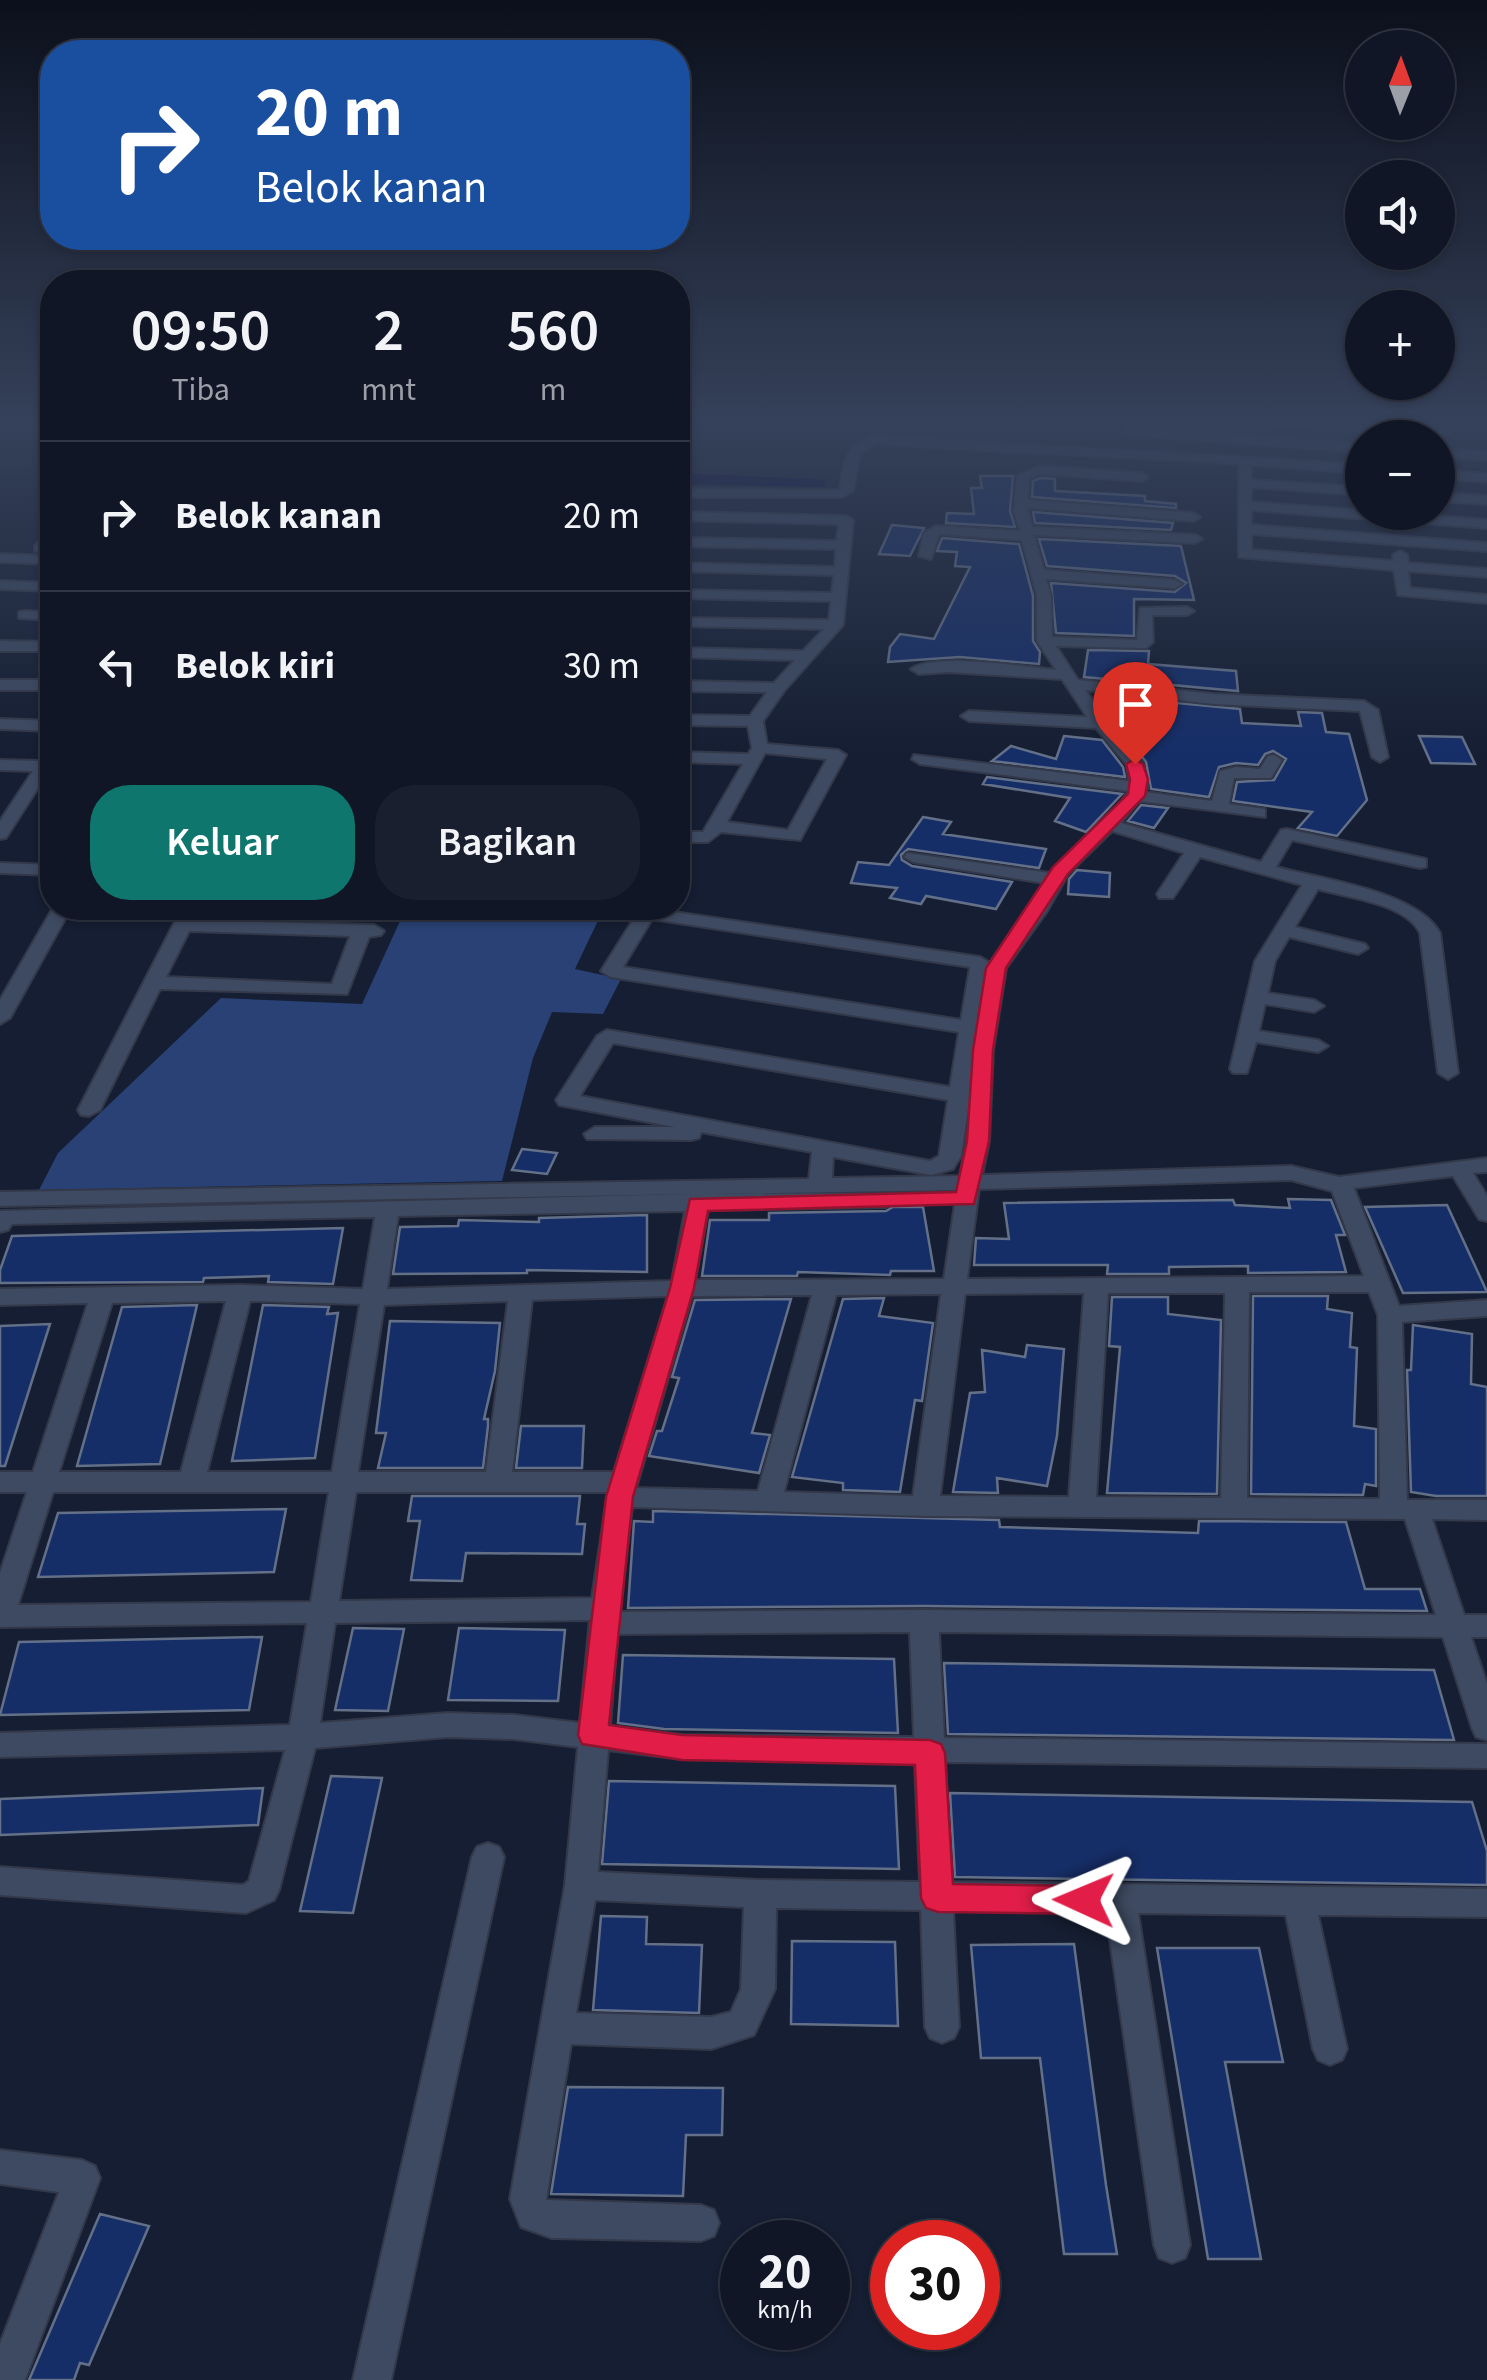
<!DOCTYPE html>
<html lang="id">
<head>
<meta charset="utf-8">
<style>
	body { margin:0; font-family:"Source Sans 3",sans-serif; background:#191f2e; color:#f1f3f6; height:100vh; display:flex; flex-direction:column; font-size:38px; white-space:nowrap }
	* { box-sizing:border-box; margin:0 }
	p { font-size:32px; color:#9c9fa7 }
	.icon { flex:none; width:55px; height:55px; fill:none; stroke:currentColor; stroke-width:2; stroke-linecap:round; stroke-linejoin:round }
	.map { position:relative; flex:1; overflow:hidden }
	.sheet { position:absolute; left:40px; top:270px; width:650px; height:650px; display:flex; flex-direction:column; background:#101626; border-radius:40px; box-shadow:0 2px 8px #0004,0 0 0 2px #303543 }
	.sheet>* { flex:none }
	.guide { position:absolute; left:40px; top:40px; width:650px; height:210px; border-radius:40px; box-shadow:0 2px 8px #0004,0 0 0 2px #303543; background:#1a4fa0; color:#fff; overflow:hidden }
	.needle { width:65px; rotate:1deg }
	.controls { position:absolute; left:1345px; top:30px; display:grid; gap:20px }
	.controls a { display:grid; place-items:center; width:110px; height:110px; border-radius:50%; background:#101626; box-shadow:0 2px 8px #0004,0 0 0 2px #303543; font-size:50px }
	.speed { position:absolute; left:720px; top:2220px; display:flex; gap:20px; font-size:50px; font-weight:700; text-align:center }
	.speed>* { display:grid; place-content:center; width:130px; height:130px; border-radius:50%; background:#101626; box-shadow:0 2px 8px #0004,0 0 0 2px #303543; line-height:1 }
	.speed small { font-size:25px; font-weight:400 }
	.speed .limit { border:15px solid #d22; background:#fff; color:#111 }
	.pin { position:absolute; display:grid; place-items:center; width:85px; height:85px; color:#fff; margin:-102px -42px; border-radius:50% 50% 50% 0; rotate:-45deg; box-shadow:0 0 10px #0007 }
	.pin .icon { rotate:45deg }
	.me { position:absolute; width:110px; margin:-55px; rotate:271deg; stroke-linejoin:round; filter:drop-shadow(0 0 8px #0008) }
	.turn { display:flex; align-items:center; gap:35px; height:210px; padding:0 50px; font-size:45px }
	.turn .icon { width:130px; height:130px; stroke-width:2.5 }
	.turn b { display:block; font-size:70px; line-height:85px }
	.eta { display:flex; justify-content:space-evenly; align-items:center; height:170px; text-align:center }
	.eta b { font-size:60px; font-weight:600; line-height:70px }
	.button { display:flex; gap:20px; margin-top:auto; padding:20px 50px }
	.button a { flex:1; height:115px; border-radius:40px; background:#0f766e; color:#fff; font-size:40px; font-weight:600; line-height:115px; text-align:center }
	.button a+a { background:#191f2e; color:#f1f3f6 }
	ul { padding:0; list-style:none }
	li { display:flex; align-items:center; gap:30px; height:150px; padding:0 50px; border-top:2px solid #303543 }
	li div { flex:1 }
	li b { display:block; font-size:38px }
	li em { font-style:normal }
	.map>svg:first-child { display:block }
</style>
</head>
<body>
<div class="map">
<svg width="1487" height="2380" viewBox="0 0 1487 2380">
	<rect width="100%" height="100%" fill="#151e32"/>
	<path fill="#294174" d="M406,908H604L575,969L621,979L603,1014L552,1012L533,1058L502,1181L39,1190L58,1153L221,998L362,1004Z"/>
	<path fill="#000138" d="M678,473L817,479L824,480L825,487L678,484Z"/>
	<path fill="#162e68" stroke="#637088" stroke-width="2.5" d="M980,476H1013L1010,511L1015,527L946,523L947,513L974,514L971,488H982Z
		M1041,478L1055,479V491L1145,496V501L1176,504V508L1032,497L1033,481Z
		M1033,512L1173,523L1171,530L1035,523Z
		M892,525L924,528L910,556L879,554Z
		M942,538L1019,544L1033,596V641L1040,652L1039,664L960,657L888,662L890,647L900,634L934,639L970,567L955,566L957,552L937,551Z
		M1039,539L1181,546L1194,600L1134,599V636L1056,633L1051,583L1175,592L1186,583L1175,576L1047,566Z
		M1088,650L1149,651L1148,664L1236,671L1238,691L1084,677Z
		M1114,697L1240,709L1242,723L1301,726L1298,712L1322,713L1326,732L1349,734L1367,800L1337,836L1298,828L1312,812L1233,801L1237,782L1274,780L1286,759L1273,751L1265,754L1258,765L1236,763L1219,767L1209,797L1151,789L1146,762L1115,722Z
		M1064,736L1102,740L1123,767L1125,777L992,761L1011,746L1056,759Z
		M1419,736L1462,737L1475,764L1431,763Z
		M987,777L1122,794L1086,832L1055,821L1070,798L983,784Z
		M1141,805L1168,808L1154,828L1128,821Z
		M923,817L951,822L943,834L1046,849L1039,868L908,849L901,855L902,860L912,866L1012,882L996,909L926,896L921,904L890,898L897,888L851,883L858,862L889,865Z
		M1077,870L1110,873L1109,897L1068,894L1069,879Z
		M522,1149L557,1153L547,1174L512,1170Z
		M1288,1199L1331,1200L1345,1235H1336L1346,1272L1248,1273V1266L1169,1267V1274H1107L1108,1265H974L976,1238L1009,1239L1004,1203L1233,1200L1235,1205L1290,1208Z
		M1447,1205L1487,1292L1403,1293L1365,1207Z
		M893,1207H923L934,1271H891L890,1275L798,1272L797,1276H702L710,1220H769V1213L886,1211Z
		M647,1215V1272L527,1270V1273L393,1274L400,1227L458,1226L459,1220L539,1222V1218Z
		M343,1228L333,1284L268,1282L269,1276L204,1278L203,1282L0,1283V1270L12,1236Z
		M1253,1296H1328L1327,1309L1352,1313L1350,1347L1357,1348L1354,1426L1376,1429V1486L1365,1484L1363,1495L1251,1494Z
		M1112,1297H1168V1314L1221,1320L1217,1494L1107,1493L1120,1347L1109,1346Z
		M884,1298L879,1316L933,1323L922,1401L915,1400L900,1492L843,1490V1483L792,1477L843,1299Z
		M791,1299L752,1433L770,1435L759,1473L649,1456L657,1431H662L679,1378L672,1377L695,1300Z
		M197,1305L160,1464L77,1466L122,1307Z
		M263,1305L329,1307L327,1314L338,1313L315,1458L232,1461Z
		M390,1321L500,1323L495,1371L484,1419H488V1426L483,1468H378L386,1433H376Z
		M50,1324L5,1466H0V1326Z
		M1413,1325L1472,1334L1471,1384L1487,1387V1496H1436L1411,1492L1407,1370H1411Z
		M1027,1345L1064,1349L1057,1436L1047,1486L997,1478L998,1493L953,1492L970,1393L985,1392L982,1350L1025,1357Z
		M521,1426H584L582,1468H516Z
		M412,1496H580L577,1524H585L582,1554L466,1553L462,1581L411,1580L420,1521H408Z
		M286,1509L274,1572L38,1577L58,1513Z
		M653,1511L999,1520L1000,1527L1198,1533L1199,1521L1346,1522L1365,1589H1420L1427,1611L924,1606L628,1608L634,1521L653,1522Z
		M353,1628L404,1629L388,1711L335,1710Z
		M459,1628L565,1630L558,1701L448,1700Z
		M262,1637L249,1710L0,1715L19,1642Z
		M623,1655L894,1659L898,1733L664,1729L618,1723Z
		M944,1663L1434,1670L1454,1740L948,1734Z
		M331,1776L382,1778L353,1913L300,1911Z
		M609,1781L895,1786L899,1869L602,1864Z
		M263,1788L258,1825L0,1835V1799Z
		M950,1793L1472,1802L1487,1851V1885L955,1877Z
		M601,1916L647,1917L646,1944L702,1945L699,2013L593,2010Z
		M792,1941L895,1942L898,2026L791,2024Z
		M1074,1944L1106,2185L1117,2254H1064L1040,2058H981L971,1945Z
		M1157,1948H1259L1283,2062H1225L1261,2259H1208Z
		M568,2087L723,2088L722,2135H686L683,2196L551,2194Z
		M100,2214L149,2226L89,2365L80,2363L74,2380H29Z"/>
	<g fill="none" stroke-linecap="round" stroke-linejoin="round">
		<g stroke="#33394a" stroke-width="4">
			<path id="minor" d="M1129,421H1141L1139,428L1362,444V452L1132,435L1126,431Z
				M1268,421L1442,429L1448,433L1442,437L1274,425Z
				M876,435C1038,449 1200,452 1362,465V473L1251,465V480L1362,487V495L1251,487V502L1487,520V528L1251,510V525L1487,543V551L1251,534V550L1394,561L1393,555L1400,551L1407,555L1408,563L1487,569V577L1408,571L1410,588L1487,595V603L1398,595L1394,570L1239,557V464C1118,456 997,453 876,443L860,453L853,491L842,497H678V489L836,490L840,489C843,461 847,443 876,435Z
				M1438,449L1487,452V460L1438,457Z
				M1040,466L1142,473L1148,477L1142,481L1041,474L1029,478L1028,500L1193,513L1200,517L1193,521L1028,508L1032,527L1195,535L1202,539L1195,543L1034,535L1044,570L1175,580L1182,584L1175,588L1046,579L1051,596L1052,637L1137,640L1140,608L1187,607L1194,611L1187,615H1152L1153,642L1146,648L1056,646L1078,680L1214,694L1364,701L1378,710L1388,757L1380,762L1372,757L1360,711L1214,704L1085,690L1143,764L1148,787L1145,792L1212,801L1220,771L1236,767L1260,769L1268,756L1274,755L1282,760L1271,778H1234L1229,804L1265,809V817L1139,801L1121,823L1261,862L1281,830L1287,829L1426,859V867L1420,868L1292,840L1276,867C1321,879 1417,891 1440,933L1458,1073L1448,1079L1438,1073L1420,933C1405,903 1348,898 1318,889L1295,927L1365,944L1368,948L1358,954L1289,937L1275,961L1268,993L1314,1000L1324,1006L1314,1012L1265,1004L1259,1031L1318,1040L1328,1046L1318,1052L1256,1042L1247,1073H1233L1230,1069L1255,961L1302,885L1200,857L1173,898H1159L1157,894L1184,853L1112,831L1068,874L1047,911L1006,968L993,1050L989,1141L982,1175L1291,1166L1339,1177L1487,1158V1172L1473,1173L1487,1196V1221L1479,1219L1453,1176L1354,1188L1399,1306L1487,1300V1316L1402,1322L1407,1500H1487V1520L1432,1519L1464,1615H1487V1637H1471L1487,1684V1740L1476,1737L1472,1728L1443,1637L939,1632L944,1738L1487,1744V1768L945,1762L951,1882L1487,1889V1917L1318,1915L1347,2049L1342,2060L1330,2065L1318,2060L1313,2049L1286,1915L1138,1913L1190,2245L1185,2258L1172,2263L1159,2258L1154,2245L1106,1912L953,1910L959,2027L954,2038L942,2043L930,2038L925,2027L921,1910L776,1908L775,1989L754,2035L711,2049L571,2044L546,2200L701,2205L714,2210L719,2223L714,2236L701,2241L552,2238L521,2227L510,2199L565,1885L578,1747L514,1739L448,1737L315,1748L279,1890L274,1900L246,1913L0,1895V1867L243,1885L249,1881L285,1750L0,1757V1733L290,1725L307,1623L0,1627V1573L27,1492H0V1472H33L88,1303L0,1305V1289L240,1285L363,1289L375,1217L12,1224L8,1230L0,1232V1211L688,1194L0,1206V1192L809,1179L812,1152L701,1132L699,1138L691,1140L587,1139L584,1134L595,1127H675L559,1105L556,1100L597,1036L607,1030L950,1087L959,1032L611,977L601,971L640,909L646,908L980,957L990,963L1044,883L913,862L904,857L907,853L1050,873L1121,803L1128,791L920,764L912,759L914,755L1129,781L1127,765L1096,728L969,721L961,716L969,711L1087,717L1062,679L949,672L919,674L911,669C936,652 1024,667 1056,670L1037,641V596L1022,540L939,534L931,559L919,556L924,533L936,526L1020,531L1014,511L1017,476ZM652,919L970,967L961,1020L623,967ZM613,1043L948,1100L939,1156L930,1161L580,1096ZM970,1097L967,1141L960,1176L832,1178L833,1157L931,1175L953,1169L961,1156ZM1291,1180L1332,1191L1364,1276L967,1279L979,1189ZM957,1190L944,1279L695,1280L708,1210L886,1207L897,1200L886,1193L711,1194ZM685,1211L672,1281L387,1289L398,1216ZM1249,1292H1369L1378,1315L1380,1499L1247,1498ZM1084,1293L1069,1497L940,1496L965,1294ZM1108,1293H1225L1221,1498L1096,1497ZM941,1294L913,1496L784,1492L836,1295ZM812,1295L758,1491L636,1488L692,1296ZM668,1296L614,1472H512L532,1300ZM226,1301L181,1472H59L112,1303ZM250,1301L360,1304L332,1472H207ZM508,1301L486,1472H358L384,1305ZM53,1492H329L311,1602L18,1605ZM356,1492H608L592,1598L339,1601ZM632,1507L925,1516L1405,1519L1436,1615L924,1610L619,1612ZM590,1620L580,1723L514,1715L448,1713L320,1723L335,1623ZM910,1632L914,1737L682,1735L610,1726L617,1634ZM608,1750L682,1759L915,1762L920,1882L760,1880L598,1872ZM595,1900L744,1907L741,1989L731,2012L711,2017L576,2013Z
				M1438,470L1487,474V482L1438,478Z
				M1438,493L1487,496V504L1438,501Z
				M678,512L846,516L853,520L843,625L784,691L763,721L767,744L838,750L846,755L800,840L721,832L708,842H678V832H703L743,764L678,762V752L748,754L752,748L748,726L678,725V715L750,716L767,692L678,691V681L774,683L795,660L678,657V648L803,651L824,629L678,626V618L829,620L831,601L678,598V590L832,593L834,575L678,571V563L835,567L836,549L678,546V538L837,541L839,524L678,520ZM765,753L827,759L788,830L727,822Z
				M52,532V543L45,551H35V545Z
				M0,554L52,556V564L0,562Z
				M0,581L52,583V591L0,589Z
				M24,611L52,612V620L19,618V612Z
				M0,641L52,642V651H0Z
				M0,680H52V690H0Z
				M0,719L52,721V731L0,729Z
				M52,749V766L6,838L0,839V821L33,771L0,770V760L39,761L46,750Z
				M0,863L52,865V875L0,873Z
				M53,908H71L10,1018L0,1024V1000Z
				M182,908H200L195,920L374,925L384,931L381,935L369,937L347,994L160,989L100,1110L89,1116L81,1115L78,1110ZM189,931L350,936L332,984L166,977Z
				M488,1843L499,1847L504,1857L391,2380H353L472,1857L477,1847Z
				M0,2150L82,2160L95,2166L100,2178L25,2380H0V2344L59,2192L0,2184Z"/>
		</g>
		<use href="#minor" fill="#3e4a61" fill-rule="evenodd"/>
	</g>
	<linearGradient id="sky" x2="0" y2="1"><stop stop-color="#0c101c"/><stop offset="0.56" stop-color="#35415a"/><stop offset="1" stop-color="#35415a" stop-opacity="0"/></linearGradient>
	<rect width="1487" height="754" fill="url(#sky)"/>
	<path fill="#e11d48" stroke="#92132f" stroke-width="2.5" d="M1135,759L1143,764L1148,779L1145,796L1068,874L1006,968L993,1050L989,1141L974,1204L708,1211L694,1288L633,1497L609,1725L682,1735L930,1740L941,1744L945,1753L953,1884L1084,1886L1095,1890L1100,1900L1095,1910L1084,1914L938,1912L926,1908L921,1898L915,1765L682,1760L582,1744L578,1735L606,1497L670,1288L690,1199L956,1192L967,1141L973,1050L986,968L1053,867L1128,794L1130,779L1126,764Z"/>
</svg>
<div class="controls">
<a><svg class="needle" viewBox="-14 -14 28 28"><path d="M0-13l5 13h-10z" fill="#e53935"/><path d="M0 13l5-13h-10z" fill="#9c9fa7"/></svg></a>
<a><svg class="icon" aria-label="sound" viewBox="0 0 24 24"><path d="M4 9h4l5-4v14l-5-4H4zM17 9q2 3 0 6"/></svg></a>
<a>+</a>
<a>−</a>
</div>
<div class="speed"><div>20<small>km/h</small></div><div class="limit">30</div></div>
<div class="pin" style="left:1135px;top:764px;background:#d93025"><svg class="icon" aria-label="arrive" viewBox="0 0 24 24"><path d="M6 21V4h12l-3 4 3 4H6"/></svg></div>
<svg class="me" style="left:1084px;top:1900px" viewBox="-20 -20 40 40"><path d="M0-17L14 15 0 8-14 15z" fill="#e11d48" stroke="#fff" stroke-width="4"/></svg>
<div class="guide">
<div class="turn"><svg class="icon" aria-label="right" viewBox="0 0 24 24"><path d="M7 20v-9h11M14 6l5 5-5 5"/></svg><div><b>20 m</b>Belok kanan</div></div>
</div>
<section class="sheet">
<div class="eta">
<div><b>09:50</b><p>Tiba</p></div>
<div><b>2</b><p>mnt</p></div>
<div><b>560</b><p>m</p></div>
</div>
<ul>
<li><svg class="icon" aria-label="right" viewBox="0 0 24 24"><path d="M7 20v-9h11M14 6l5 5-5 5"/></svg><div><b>Belok kanan</b></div><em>20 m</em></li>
<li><svg class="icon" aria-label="left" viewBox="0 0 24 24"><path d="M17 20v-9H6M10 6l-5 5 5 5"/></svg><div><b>Belok kiri</b></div><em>30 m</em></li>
</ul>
<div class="button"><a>Keluar</a><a>Bagikan</a></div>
</section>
</div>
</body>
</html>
